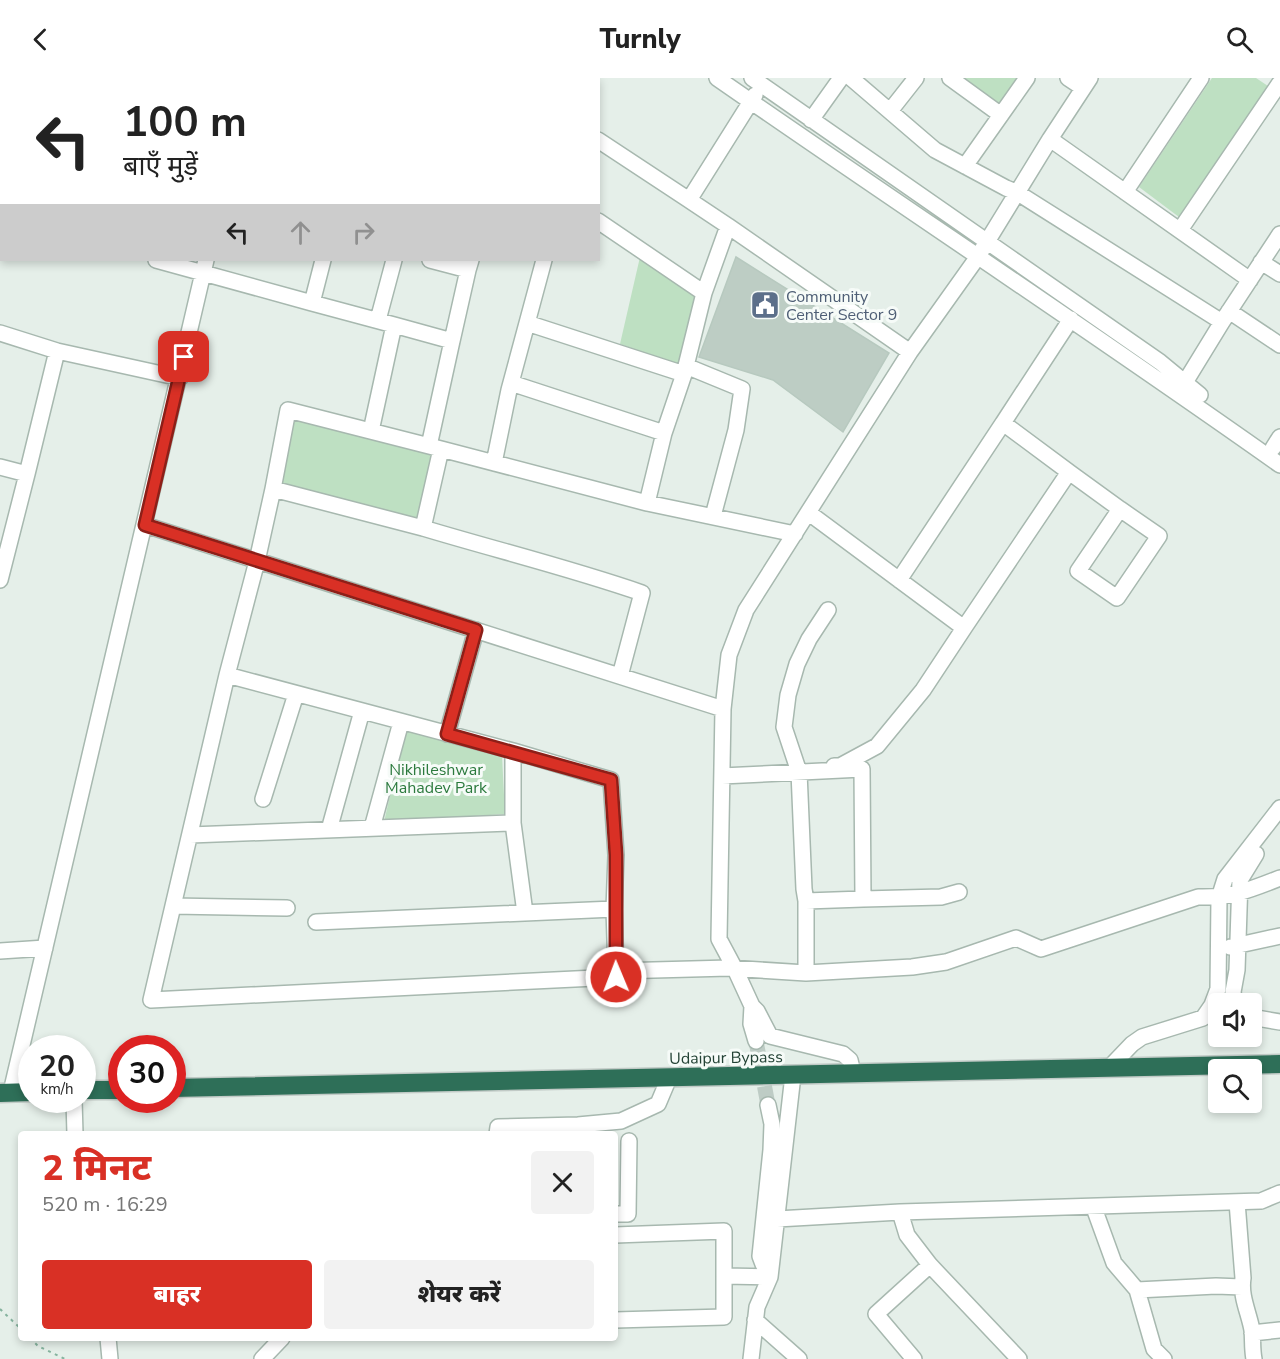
<!DOCTYPE html>
<html lang="hi">
<head>
<meta charset="utf-8">
<style>
	body { margin:0; font-family:"Nunito Sans","Noto Sans Devanagari",sans-serif; background:#f2f2f2; color:#222; height:100vh; display:flex; flex-direction:column; font-size:22px; white-space:nowrap }
	* { box-sizing:border-box; margin:0 }
	p { font-size:20px; color:#767676 }
	.icon { flex:none; width:33px; height:33px; fill:none; stroke:currentColor; stroke-width:2; stroke-linecap:round; stroke-linejoin:round }
	.map { position:relative; flex:1; overflow:hidden }
	.details { position:absolute; left:18px; top:1053px; width:600px; height:210px; display:flex; flex-direction:column; background:#fff; border-radius:6px; box-shadow:0 3px 9px #0003 }
	.details>* { flex:none }
	.hud { position:absolute; left:0px; top:0px; width:600px; height:183px; box-shadow:0 3px 9px #0003; background:#fff; color:#222; overflow:hidden }
	.controls { position:absolute; left:1208px; top:915px; display:grid; gap:12px }
	.controls a { display:grid; place-items:center; width:54px; height:54px; border-radius:6px; background:#fff; box-shadow:0 3px 9px #0003; font-size:30px }
	.speed { position:absolute; left:18px; top:957px; display:flex; gap:12px; font-size:30px; font-weight:700; text-align:center }
	.speed>* { display:grid; place-content:center; width:78px; height:78px; border-radius:50%; background:#fff; box-shadow:0 3px 9px #0003; line-height:1 }
	.speed small { font-size:15px; font-weight:400 }
	.speed .limit { border:9px solid #d22; background:#fff; color:#111 }
	.pin { position:absolute; display:grid; place-items:center; width:51px; height:51px; color:#fff; margin:-26px; border-radius:12px; box-shadow:0 3px 9px #0006 }
	.me { position:absolute; width:66px; margin:-33px; rotate:359deg; stroke-linejoin:round; filter:drop-shadow(0 0 4px #0008) }
	.turn { display:flex; align-items:center; gap:21px; height:126px; padding:0 24px; font-size:27px }
	.turn .icon { width:78px; height:78px; stroke-width:2.5 }
	.turn b { display:block; font-size:42px; line-height:51px }
	.lanes { display:flex; align-items:center; height:57px; padding:0 24px; background:#0003; justify-content:center; gap:30px; direction:ltr }
	.lanes .off { opacity:.35 }
	.round { display:grid; place-items:center; flex:none; width:63px; height:63px; border-radius:6px; background:#f2f2f2 }
	.overview { display:flex; align-items:center; justify-content:space-between; height:102px; padding:0 24px }
	h1 { font-size:36px; font-weight:800; line-height:45px; color:#d93025 }
	.cta { display:flex; gap:12px; margin-top:auto; padding:12px 24px }
	.cta a { flex:1; height:69px; border-radius:6px; background:#d93025; color:#fff; font-size:24px; font-weight:800; line-height:69px; text-align:center }
	.cta a+a { background:#f2f2f2; color:#222 }
	header { display:flex; justify-content:space-between; align-items:center; height:78px; padding:0 24px; background:#fff; font-size:27px; font-weight:800 }
	.map>svg:first-child { display:block }
</style>
</head>
<body>
<header><svg class="icon" aria-label="back" viewBox="0 0 24 24"><path d="M15 5l-7 7 7 7"/></svg>Turnly<svg class="icon" aria-label="search" viewBox="0 0 24 24"><circle cx="10" cy="10" r="6"/><path d="M15 15l6 6"/></svg></header>
<div class="map">
<svg width="1280" height="1281" viewBox="0 0 1280 1281">
	<rect width="100%" height="100%" fill="#e5efe9"/>
	<path fill="#bee0c2" d="M956,0H1024L1000,34Z
		M1212,0H1256L1268,8L1179,139L1139,109Z
		M640,179L697,216L680,288L620,266Z
		M294,334L440,375L418,445L279,409Z
		M406,647L502,678L505,736L384,744Z"/>
	<path fill="#bdcdc4" stroke="#b7c9bf" stroke-width="1.5" d="M736,179L889,275L843,354L773,302L699,279Z"/>
	<g fill="none" stroke-linecap="round" stroke-linejoin="round">
		<path stroke="#beccc5" stroke-width="15" stroke-dasharray="15 8" stroke-linecap="butt" d="M756,963L768,1027"/>
		<g stroke="#a7b8af" stroke-width="18">
			<path id="minor" d="M383,0L386,2
				M503,0L505,2
				M717,0C904,130 1094,255 1280,387
				M752,0L1160,284L1200,317
				M851,0L935,72L1006,110L1018,115L1222,244
				M950,0L1001,37
				M1068,0L1083,10
				M124,2V0
				M247,2L248,0
				M370,2L371,0
				M890,33L916,0
				M811,42L841,0
				M1050,61L1250,202
				M598,62L689,122
				M965,88L1027,0
				M1125,114L1201,0
				M0,131H2
				M728,148L689,122L755,17
				M1180,152L1279,6
				M156,182L312,225
				M323,182L312,225L394,247
				M430,182L468,192L471,182
				M1261,184L1280,196
				M704,215L728,148L910,274
				M1229,233L1280,267
				M378,242L394,182
				M527,245L684,296L704,215L598,143
				M0,255L57,273L180,300
				M452,263L468,192
				M686,288L742,311L736,352L713,438
				M511,305L664,355L647,425
				M1184,306L1222,244L1280,156
				M1003,345L1071,241
				M371,353L394,247L452,263L429,368
				M664,355L684,296
				M1273,370L1280,359
				M494,385L509,312L544,182
				M0,389L27,396L57,273
				M1069,394L1120,431L1078,493L1117,520L1159,458L1120,431
				M809,435L964,550L923,612L877,668L840,688H834
				M145,447L723,631
				M423,450L273,411L288,332L441,371
				M0,502L27,396
				M899,502L1003,345L1069,394L964,550
				M227,597L257,483L273,411
				M620,598L642,515C570,490 496,472 423,450L441,371L647,425L795,456
				M447,656L476,552
				M513,673L611,702L616,777L614,831L616,893L729,890L806,895
				M722,698L862,691L863,821L806,823L804,811L799,694L784,649L788,617L797,586L809,561L828,532
				M263,721L296,616
				M372,750L401,644
				M329,752L362,633
				M190,757L513,745
				M863,821L941,819L959,814
				M806,823V895L912,889L946,884L1016,860L1041,871L1198,819C1230,820 1250,812 1280,800
				M173,828L287,830
				M525,835L513,745V673L227,597L151,922L616,899V893
				M316,844L614,831
				M1230,869L1280,858
				M0,873L45,870
				M1235,926L1233,914L1237,892L1240,802L1256,776
				M752,928L751,946L756,963
				M1251,939L1280,944
				M1110,989L1132,966L1142,959L1203,940L1212,927L1218,911L1219,820L1225,801L1280,730
				M853,995L850,982L843,976L770,958L757,933L752,928L735,891L719,861L723,631L729,577L746,532L910,274L977,180L1050,61L1090,0
				M11,1014L206,182
				M74,1022L75,1056
				M768,1027L772,1046L771,1072L760,1178L763,1186L771,1188
				M497,1056L498,1049L578,1047L621,1043L658,1026L669,1000
				M1237,1124L1243,1200C1240,1218 1249,1235 1252,1252C1253,1262 1252,1271 1254,1281
				M1094,1130L1114,1185L1137,1212L1154,1271L1164,1281
				M900,1134L907,1157L930,1187L1019,1281
				M615,1136H628L629,1063
				M777,1141L900,1134L1261,1123L1280,1115
				M615,1157L724,1153V1239L615,1242
				M724,1198L770,1199
				M1137,1212L1216,1208L1242,1209
				M755,1242L799,1281
				M1252,1255L1280,1252
				M108,1260L110,1281
				M262,1281L282,1260
				M751,1281L757,1229L770,1199L793,997
				M914,1281L876,1236L930,1187"/>
		</g>
		<g stroke="#c1cac6" stroke-width="21">
			<path id="highway" d="M172,1010L1280,986
				M82,1012H122
				M0,1015L32,1014"/>
		</g>
		<path stroke="#85b39e" stroke-width="2" stroke-dasharray="3 4.5" stroke-linecap="butt" d="M0,1231L21,1251
			M30,1260L38,1268L65,1281"/>
		<use href="#minor" stroke="#fff" stroke-width="15"/>
		<use href="#highway" stroke="#2e6f58" stroke-width="18"/>
	</g>
	<g fill="none" stroke-linecap="round" stroke-linejoin="round">
		<g stroke="#8d1f18" stroke-width="15">
			<path id="route" d="M184,279L145,447L476,552L447,656L611,702L616,777V899"/>
		</g>
		<use href="#route" stroke="#d93025" stroke-width="10"/>
	</g>
	<defs>
		<g id="civic-square" transform="scale(1.5)"><rect x="-9" y="-9" width="18" height="18" rx="4" fill="#5c6f8a" stroke="#f6fbf8"/><path d="M-.6-6.5H3V-4.5H.6V-3L4-1V1h2V6H-6V1h2V-1L-.6-3ZM-1.2 2.5V6h2.4V2.5Z" fill="#fff"/></g>
	</defs>
	<g fill-rule="evenodd">
		<use href="#civic-square" x="765" y="227"/>
	</g>
	<g text-anchor="middle" stroke-width="6" stroke-linejoin="round" paint-order="stroke">
		<g font-size="16" fill="#4e5e75" stroke="#f6fbf8" text-anchor="start">
			<text x="786" y="224">Community<tspan x="786" dy="18">Center Sector 9</tspan></text>
		</g>
		<g font-size="16" fill="#2c7a3e" stroke="#f6fbf8">
			<text x="436" y="697">Nikhileshwar<tspan x="436" dy="18">Mahadev Park</tspan></text>
		</g>
		<g font-size="16" fill="#234235" stroke="#f6fbf8">
			<text transform="translate(726 979) rotate(-1)" y="6">Udaipur Bypass</text>
		</g>
	</g>
</svg>
<div class="controls">
<a><svg class="icon" aria-label="sound" viewBox="0 0 24 24"><path d="M4 9h4l5-4v14l-5-4H4zM17 9q2 3 0 6"/></svg></a>
<a><svg class="icon" aria-label="search" viewBox="0 0 24 24"><circle cx="10" cy="10" r="6"/><path d="M15 15l6 6"/></svg></a>
</div>
<div class="speed"><div>20<small>km/h</small></div><div class="limit">30</div></div>
<div class="pin" style="left:184px;top:279px;background:#d93025"><svg class="icon" aria-label="arrive" viewBox="0 0 24 24"><path d="M6 21V4h12l-3 4 3 4H6"/></svg></div>
<svg class="me" style="left:616px;top:899px" viewBox="-20 -20 40 40"><circle r="17" fill="#d93025" stroke="#fff" stroke-width="3"/><path d="M0-11L8 9 0 5-8 9z" fill="#fff"/></svg>
<div class="hud">
<div class="turn"><svg class="icon" aria-label="left" viewBox="0 0 24 24"><path d="M17 20v-9H6M10 6l-5 5 5 5"/></svg><div><b>100 m</b>बाएँ मुड़ें</div></div>
<div class="lanes"><svg class="icon" aria-label="left" viewBox="0 0 24 24"><path d="M17 20v-9H6M10 6l-5 5 5 5"/></svg><svg class="icon off" aria-label="ahead" viewBox="0 0 24 24"><path d="M12 20V5M6 11l6-6 6 6"/></svg><svg class="icon off" aria-label="right" viewBox="0 0 24 24"><path d="M7 20v-9h11M14 6l5 5-5 5"/></svg></div>
</div>
<section class="details">
<div class="overview"><div><h1>2 मिनट</h1><p>520 m · 16:29</p></div><a class="round"><svg class="icon" aria-label="close" viewBox="0 0 24 24"><path d="M6 6l12 12M18 6L6 18"/></svg></a></div>
<div class="cta"><a>बाहर</a><a>शेयर करें</a></div>
</section>
</div>
</body>
</html>
